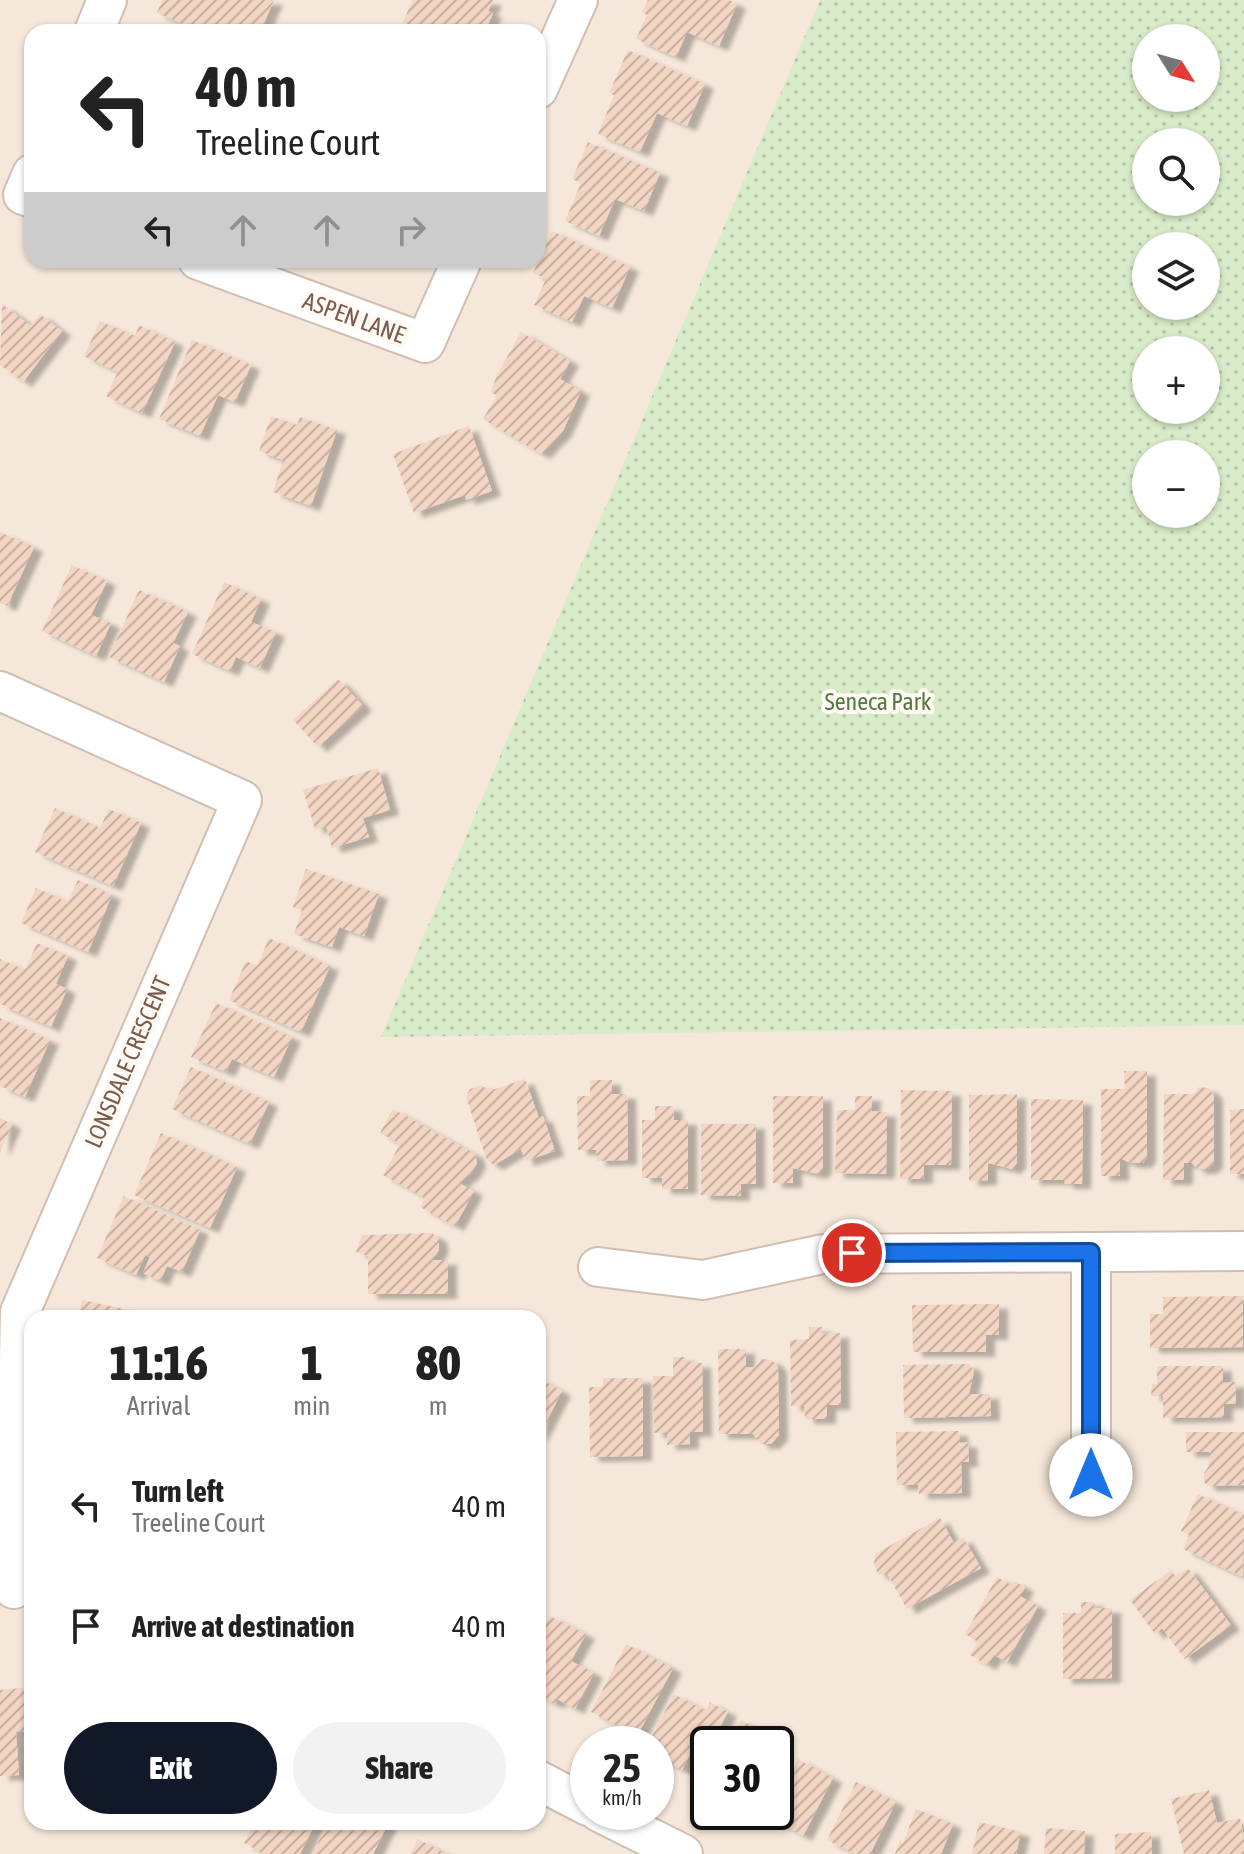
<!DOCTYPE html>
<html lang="en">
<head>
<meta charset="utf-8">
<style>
	body { margin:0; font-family:"Asap Condensed",sans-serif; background:#f2f2f2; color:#222; height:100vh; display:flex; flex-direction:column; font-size:30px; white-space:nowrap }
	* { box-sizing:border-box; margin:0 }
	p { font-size:26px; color:#767676 }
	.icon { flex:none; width:44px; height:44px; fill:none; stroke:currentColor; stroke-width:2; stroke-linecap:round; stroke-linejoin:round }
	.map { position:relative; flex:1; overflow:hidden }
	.side { position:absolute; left:24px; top:1310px; width:522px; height:520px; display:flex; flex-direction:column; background:#fff; border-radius:24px; box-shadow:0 2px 6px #0004 }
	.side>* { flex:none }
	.hud { position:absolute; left:24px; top:24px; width:522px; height:244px; border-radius:24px; box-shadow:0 2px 6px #0004; background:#fff; color:#222; overflow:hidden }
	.needle { width:52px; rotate:127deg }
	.buttons { position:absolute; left:1132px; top:24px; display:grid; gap:16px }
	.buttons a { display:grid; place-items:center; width:88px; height:88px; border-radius:50%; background:#fff; box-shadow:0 2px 6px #0004; font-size:40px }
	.speed { position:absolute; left:570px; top:1726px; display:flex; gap:16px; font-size:40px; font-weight:700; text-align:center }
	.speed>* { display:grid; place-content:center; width:104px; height:104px; border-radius:50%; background:#fff; box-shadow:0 2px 6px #0004; line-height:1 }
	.speed small { font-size:20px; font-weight:400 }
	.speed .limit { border:4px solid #111; border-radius:12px; background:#fff; color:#111 }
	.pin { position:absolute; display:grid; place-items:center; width:68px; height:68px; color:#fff; margin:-34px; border:4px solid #fff; border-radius:50%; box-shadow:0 2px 8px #0007 }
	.me { position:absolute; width:88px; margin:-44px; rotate:0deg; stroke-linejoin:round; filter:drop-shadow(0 0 6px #0008) }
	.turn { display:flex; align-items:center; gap:28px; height:168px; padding:0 40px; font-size:36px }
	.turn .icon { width:104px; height:104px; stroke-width:2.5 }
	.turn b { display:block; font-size:56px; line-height:68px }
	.lanes { display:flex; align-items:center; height:76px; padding:0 40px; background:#0003; justify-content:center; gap:40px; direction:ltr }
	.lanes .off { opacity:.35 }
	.eta { display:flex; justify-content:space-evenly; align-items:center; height:136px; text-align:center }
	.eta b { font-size:48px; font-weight:800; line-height:56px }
	.button { display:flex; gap:16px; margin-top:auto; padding:16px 40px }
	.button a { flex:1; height:92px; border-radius:48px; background:#111827; color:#fff; font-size:32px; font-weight:800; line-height:92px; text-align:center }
	.button a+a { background:#f2f2f2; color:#222 }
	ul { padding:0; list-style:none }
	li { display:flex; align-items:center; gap:24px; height:120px; padding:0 40px }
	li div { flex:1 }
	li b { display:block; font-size:30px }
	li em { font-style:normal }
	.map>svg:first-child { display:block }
</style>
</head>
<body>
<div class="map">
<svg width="1244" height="1854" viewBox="0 0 1244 1854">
	<defs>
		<pattern id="park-dots" width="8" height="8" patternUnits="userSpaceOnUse" patternTransform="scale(2)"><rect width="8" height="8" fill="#d8ecc9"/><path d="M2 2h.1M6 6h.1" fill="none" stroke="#b4c2a5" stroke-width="1.8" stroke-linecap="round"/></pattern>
		<pattern id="building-hatch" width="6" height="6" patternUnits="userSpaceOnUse" patternTransform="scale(2)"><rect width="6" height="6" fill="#f3d5c3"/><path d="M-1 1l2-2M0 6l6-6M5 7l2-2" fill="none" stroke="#cab0a1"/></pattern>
		<filter id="shadow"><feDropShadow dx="9" dy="5" stdDeviation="2" flood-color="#0004"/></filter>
	</defs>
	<rect width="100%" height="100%" fill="#fdf6ec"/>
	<path fill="#f5e8da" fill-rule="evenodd" d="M0,0H1244V1854H0ZM32,32H538V260H32ZM1146,38H1206V98H1146ZM1146,142H1206V202H1146ZM1146,246H1206V306H1146ZM1146,350H1206V410H1146ZM1146,454H1206V514H1146ZM32,1318H538V1822H32ZM588,1744H656V1812H588ZM708,1744H776V1812H708Z"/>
	<path fill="url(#park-dots)" fill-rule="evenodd" d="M820,0H1244V1025L381,1037ZM1146,38H1206V98H1146ZM1206,142V202H1146V142ZM1206,246V306H1146V246ZM1146,350H1206V410H1146ZM1146,454H1206V514H1146Z"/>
	<path fill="url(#building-hatch)" filter="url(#shadow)" d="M162,0H274L260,32H202L157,13Z
		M413,0H493L488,11L493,13L485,32H425L403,22Z
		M648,0H729L737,4L719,46L687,32L676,57L636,39L647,15L642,12Z
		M628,50L705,84L687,126L657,113L640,152L598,134L614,95L609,93Z
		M588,142L660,173L644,211L615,199L599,236L565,221L581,183L572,179Z
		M552,231L630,267L612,308L584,296L572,322L534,305L546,279L533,273Z
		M2,304L31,326L40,314L62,331L23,382L0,365Z
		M100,321L135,336L139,325L175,342L142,413L106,396L118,372L84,356Z
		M521,332L570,361L560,379L581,391L563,431L541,454L483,419L497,396L491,392L496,377Z
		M192,340L251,365L235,402L218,395L200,436L159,419Z
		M271,416L297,425L300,417L337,430L311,506L273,492L283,460L259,451Z
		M469,426L492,491L466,500L465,495L414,513L393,454Z
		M0,532L34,547L7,606L0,603Z
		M72,565L107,581L91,615L111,623L96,656L42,631Z
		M224,582L261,599L251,622L276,632L260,668L236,657L230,671L192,654Z
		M139,590L188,612L173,643L180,646L164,682L109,657Z
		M338,679L363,706L318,747L293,720Z
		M378,768L390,810L363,818L369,837L332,848L326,826L315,829L303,790Z
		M55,808L100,828L109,809L141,823L113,886L35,852Z
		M306,869L379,894L364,936L339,927L332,947L294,934L302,910L293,907Z
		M78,880L112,895L88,952L21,923L36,888L68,902Z
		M269,938L330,966L301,1032L229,1000L246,961L257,966Z
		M37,943L68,956L56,984L67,989L51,1027L0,1004V959L25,970Z
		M216,1003L292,1037L274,1077L232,1059L226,1072L191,1057Z
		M0,1018L50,1040L25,1097L0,1086Z
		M191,1067L269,1102L250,1144L172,1109Z
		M1124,1071H1147V1157L1143,1163H1130L1120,1158V1176H1101V1089H1125Z
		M525,1079L539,1118L543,1116L555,1151L525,1161L521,1149L494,1165L487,1161L466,1097L470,1089L481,1085L489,1091Z
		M590,1080H612V1094H627L628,1160L597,1161L596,1150H578L577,1096H590Z
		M1199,1087L1208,1088L1214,1095V1163L1208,1169H1197L1192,1163H1184V1180H1163L1164,1094H1194Z
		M901,1090L952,1091L951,1165H924V1179H900Z
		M1017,1094V1163L1012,1169L988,1163V1180L969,1181V1095Z
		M773,1096H823V1168L818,1174L793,1168V1183H773Z
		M855,1096H872L871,1111L887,1112L886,1174L835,1173L837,1110H855Z
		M1031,1099L1083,1100L1082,1184H1065L1064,1180H1031Z
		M655,1106H673L674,1120H688V1189H662V1178H642V1120H655Z
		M393,1109L475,1154L477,1163L471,1173L459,1183L474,1191L455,1226L420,1207L425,1198L383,1175L400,1144L380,1133Z
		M1244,1109V1174H1230V1110Z
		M0,1118L12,1124L0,1152Z
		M701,1124H756V1184H741V1196L701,1195Z
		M161,1133L237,1167L210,1228L134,1195Z
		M124,1196L200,1230L182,1272L167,1266L160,1281L143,1273L150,1257L145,1255L136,1275L97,1258Z
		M432,1233L439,1239V1250L432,1260H448V1294H368V1256L356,1252L362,1235Z
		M1243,1296V1347L1150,1348V1314H1163V1297Z
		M82,1300L152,1315V1318H78Z
		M999,1304V1335H986V1352H913L912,1305Z
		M809,1327H822V1334L840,1333L841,1405H827V1419H805L804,1406H791L790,1340L809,1339Z
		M718,1349H746V1367H754L761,1359L772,1360L778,1367L779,1435L771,1444H761L753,1434H719Z
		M673,1357H686V1362L702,1363L703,1432H690V1444L667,1445V1432L654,1433L653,1376H673Z
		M969,1364L974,1371L969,1394H990L991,1416L904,1418L903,1365Z
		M1157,1366H1223V1383L1236,1382V1404H1224V1417L1163,1418V1396H1151L1152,1384H1157Z
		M538,1378L562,1391L538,1438Z
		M603,1378H643V1456L590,1457L589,1387H603Z
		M959,1431L960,1443L968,1442L969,1462H961L962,1493L919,1494L918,1485H897L896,1432Z
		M1186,1432H1244V1485L1208,1486L1204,1482V1473L1209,1466V1452H1186Z
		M1198,1494L1244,1515L1243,1577L1183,1549L1189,1535L1181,1531Z
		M940,1518L954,1543L963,1537L981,1568L907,1609L888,1575L878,1574L874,1564L875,1554Z
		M1188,1568L1231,1625L1185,1659L1162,1628L1155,1634L1130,1600L1171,1570L1176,1577Z
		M997,1577L1011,1585L1014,1581L1025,1587L1020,1596L1038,1606L1007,1662L994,1655L987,1665L970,1655L978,1642L965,1634Z
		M1081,1602H1095L1094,1608H1112V1678L1063,1679V1613H1081Z
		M550,1616L586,1634L571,1661L594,1673L575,1709L557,1699L555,1704L538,1695V1638Z
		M626,1644L673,1668L637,1736L591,1712Z
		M32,1687V1731L16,1732L19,1775L0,1776V1690Z
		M674,1694L706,1711L710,1702L728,1712L711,1744L698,1738L682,1770L656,1757V1744H648Z
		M741,1720L776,1738L773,1744H729Z
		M798,1759L833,1778L803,1836L768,1817L770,1812H776V1801Z
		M856,1782L896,1802L870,1854H855L827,1840Z
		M1209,1790L1217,1823L1240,1818L1244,1837V1854H1184L1171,1799Z
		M916,1809L953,1824L941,1854H895L900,1841L903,1843Z
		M255,1822H316L300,1854H264L244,1843Z
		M328,1822H385L388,1824L373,1854H312Z
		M979,1822L1021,1832L1016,1854H972Z
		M1046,1828L1085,1831L1084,1854H1044Z
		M1151,1832L1152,1854H1115V1834Z
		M418,1839L447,1854H410Z"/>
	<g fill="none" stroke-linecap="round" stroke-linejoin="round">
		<g stroke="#d1beb0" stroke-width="42">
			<path id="minor" d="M94,32L107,0
				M538,89L578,0
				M32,174L23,195L32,198
				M198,260L425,343L462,260
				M0,691L242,800L20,1312L14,1589
				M598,1267L703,1280L823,1254L1244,1251
				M1091,1475V1252
				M538,1780L588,1806
				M599,1812L683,1854"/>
		</g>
		<use href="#minor" stroke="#fff" stroke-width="38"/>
	</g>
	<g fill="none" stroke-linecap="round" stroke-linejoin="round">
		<g stroke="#114b97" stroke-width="20">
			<path id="route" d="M852,1253L1091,1252V1475"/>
		</g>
		<use href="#route" stroke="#1a73e8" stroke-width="14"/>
	</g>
	<g text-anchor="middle" stroke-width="8" stroke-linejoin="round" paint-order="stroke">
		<g font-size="24" fill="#7a5c4d" stroke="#fffaf3">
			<text transform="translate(354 318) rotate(20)" y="8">ASPEN LANE</text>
			<text transform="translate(128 1062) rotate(-67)" y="8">LONSDALE CRESCENT</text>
		</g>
		<g font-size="24" fill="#537a41" stroke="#fffaf3">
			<text x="878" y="710">Seneca Park</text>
		</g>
	</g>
</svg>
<div class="buttons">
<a><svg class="needle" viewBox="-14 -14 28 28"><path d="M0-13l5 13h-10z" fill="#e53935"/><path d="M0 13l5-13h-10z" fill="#767676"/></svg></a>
<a><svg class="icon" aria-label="search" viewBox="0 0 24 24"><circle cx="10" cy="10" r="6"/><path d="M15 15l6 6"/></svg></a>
<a><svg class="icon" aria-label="layers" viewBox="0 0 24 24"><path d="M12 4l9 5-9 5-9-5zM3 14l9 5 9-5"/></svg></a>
<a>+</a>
<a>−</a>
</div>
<div class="speed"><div>25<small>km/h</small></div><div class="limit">30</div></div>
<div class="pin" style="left:852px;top:1253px;background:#d93025"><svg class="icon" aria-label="arrive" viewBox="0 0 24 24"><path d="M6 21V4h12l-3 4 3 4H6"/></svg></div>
<svg class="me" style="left:1091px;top:1475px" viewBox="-20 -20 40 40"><circle r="19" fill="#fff"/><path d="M0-13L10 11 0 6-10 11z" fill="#1a73e8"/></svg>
<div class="hud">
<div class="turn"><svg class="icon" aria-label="left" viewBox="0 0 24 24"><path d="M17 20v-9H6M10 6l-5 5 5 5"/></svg><div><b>40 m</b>Treeline Court</div></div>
<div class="lanes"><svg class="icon" aria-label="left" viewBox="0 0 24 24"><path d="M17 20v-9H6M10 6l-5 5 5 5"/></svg><svg class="icon off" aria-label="ahead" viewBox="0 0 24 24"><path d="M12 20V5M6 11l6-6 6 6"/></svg><svg class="icon off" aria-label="ahead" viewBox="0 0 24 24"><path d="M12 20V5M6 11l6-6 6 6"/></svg><svg class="icon off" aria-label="right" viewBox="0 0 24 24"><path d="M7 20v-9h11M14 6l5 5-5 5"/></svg></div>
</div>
<section class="side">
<div class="eta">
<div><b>11:16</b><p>Arrival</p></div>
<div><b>1</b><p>min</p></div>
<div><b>80</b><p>m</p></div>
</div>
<ul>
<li><svg class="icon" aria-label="left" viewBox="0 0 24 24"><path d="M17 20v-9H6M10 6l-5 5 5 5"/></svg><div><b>Turn left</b><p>Treeline Court</p></div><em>40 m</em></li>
<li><svg class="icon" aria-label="arrive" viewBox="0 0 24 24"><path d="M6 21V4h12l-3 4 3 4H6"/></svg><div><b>Arrive at destination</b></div><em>40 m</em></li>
</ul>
<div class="button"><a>Exit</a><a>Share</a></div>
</section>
</div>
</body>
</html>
